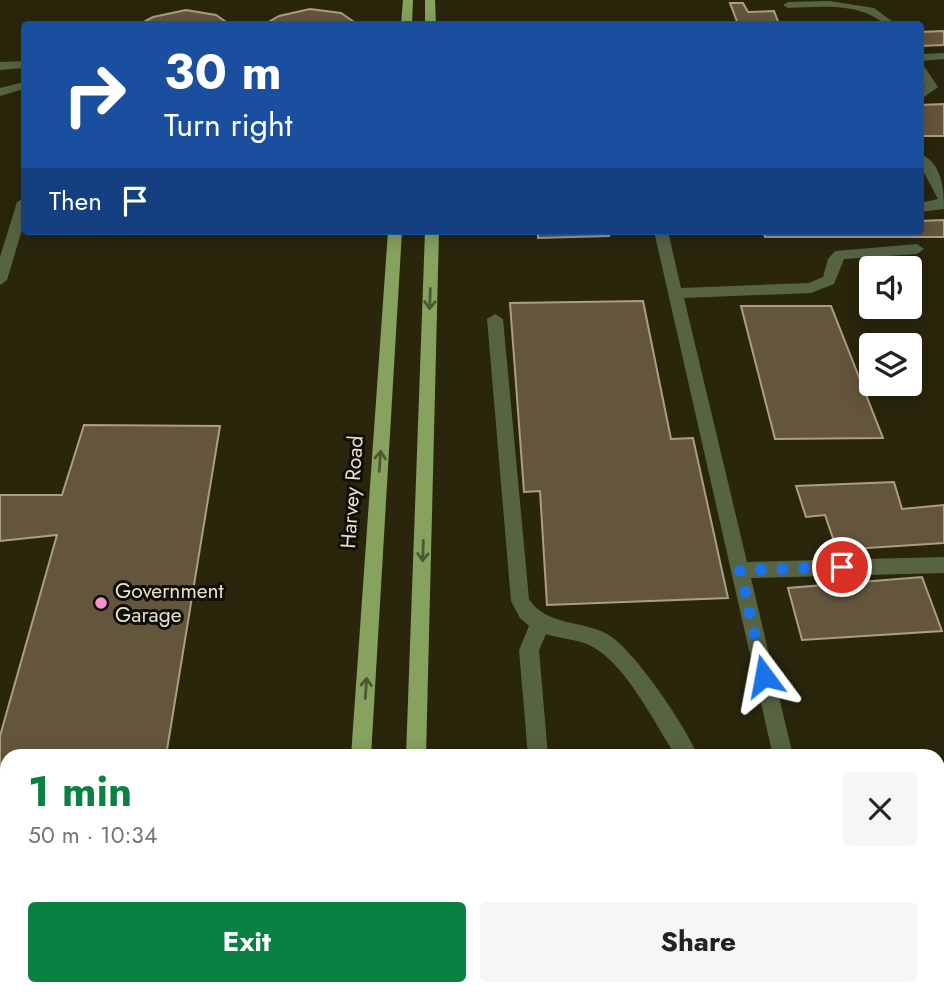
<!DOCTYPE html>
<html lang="en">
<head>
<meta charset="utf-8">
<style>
	body { margin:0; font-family:Jost,sans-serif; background:#f6f6f6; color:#222; height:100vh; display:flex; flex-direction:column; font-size:26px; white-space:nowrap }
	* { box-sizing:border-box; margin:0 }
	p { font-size:23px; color:#767676 }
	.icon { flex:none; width:38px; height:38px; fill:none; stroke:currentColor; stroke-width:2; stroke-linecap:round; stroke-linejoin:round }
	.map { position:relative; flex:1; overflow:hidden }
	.side { position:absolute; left:0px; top:749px; width:945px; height:247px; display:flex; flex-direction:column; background:#fff; border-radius:21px 21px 0 0; box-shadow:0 4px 18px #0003 }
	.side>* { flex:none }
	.guide { position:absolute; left:21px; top:21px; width:903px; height:214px; border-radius:7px; box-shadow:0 4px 18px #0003; background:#1a4fa0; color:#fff; overflow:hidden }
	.controls { position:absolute; left:859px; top:256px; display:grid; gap:14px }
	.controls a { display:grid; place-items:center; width:63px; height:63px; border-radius:7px; background:#fff; box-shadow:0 4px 18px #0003; font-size:35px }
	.pin { position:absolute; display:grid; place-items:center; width:60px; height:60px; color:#fff; margin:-30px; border:4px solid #fff; border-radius:50%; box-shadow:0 2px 7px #0007 }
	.me { position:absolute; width:77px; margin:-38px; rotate:347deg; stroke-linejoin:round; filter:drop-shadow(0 0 5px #0008) }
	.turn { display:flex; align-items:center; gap:24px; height:147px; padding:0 28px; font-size:32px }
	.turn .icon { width:91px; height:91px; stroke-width:2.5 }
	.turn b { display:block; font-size:49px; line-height:60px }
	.then { display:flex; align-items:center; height:66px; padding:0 28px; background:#0003; gap:14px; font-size:26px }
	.round { display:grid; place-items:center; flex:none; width:74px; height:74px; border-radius:7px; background:#f6f6f6 }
	.summary { display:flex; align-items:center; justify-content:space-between; height:119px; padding:0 28px }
	h1 { font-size:42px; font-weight:700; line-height:52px; color:#0b8043 }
	.cta { display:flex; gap:14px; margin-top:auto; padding:14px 28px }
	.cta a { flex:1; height:80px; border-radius:7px; background:#0b8043; color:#fff; font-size:28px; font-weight:700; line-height:80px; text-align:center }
	.cta a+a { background:#f6f6f6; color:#222 }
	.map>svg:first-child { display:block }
</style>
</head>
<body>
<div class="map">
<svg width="944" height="995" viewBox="0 0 944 995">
	<rect width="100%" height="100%" fill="#29260c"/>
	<path fill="#64553d" stroke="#ad9d83" stroke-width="2" d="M730,3H743L748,12L774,11L779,24H738Z
		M310,9L341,13L357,24H265L279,16Z
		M186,10L216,15L229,24H140L153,17Z
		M944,31V45L920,46V32Z
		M944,104V136H920V105Z
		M944,220V237H765L763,231H920V221Z
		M538,231H608L609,236L538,238Z
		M643,301L671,439L693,438L728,598L547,605L540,491L524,492L510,303Z
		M741,306H831L883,438L775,439Z
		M84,425L220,426L166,756H7V967H0V736L57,535L0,541V495H62Z
		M894,482L902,509L944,505V543L837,550L825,515L806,517L796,486Z
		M922,577L942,631L802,640L788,588Z"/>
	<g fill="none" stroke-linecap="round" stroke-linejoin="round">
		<path fill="#566443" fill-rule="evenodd" d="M829,1L874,8L896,24H884C859,2 819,7 788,8L783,5L788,2Z
			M944,53V59L920,61V54Z
			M0,62L24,61V68L0,70Z
			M920,65L924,66L938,87L920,100V90L925,86L920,78Z
			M24,82V89L0,96V88Z
			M920,154C942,162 944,189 944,209L920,212V203L938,199L920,165Z
			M24,198V223L7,280L0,285V257L17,202Z
			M654,231H668L681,288L809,283L823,277L828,259L835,251L917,244L924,249L917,254L844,259L834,284L811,293L684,298L747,562L944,557V573L751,578L793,756H773Z
			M495,314L503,319L529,599C546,626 582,620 607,634C634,649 686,727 698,756H676C654,723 628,667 593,647C579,639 561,639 546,634L539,650L548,756H528L519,650L529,626L520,618L511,601L487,319Z
			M827,989H851L853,995H829Z"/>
		<path fill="#86a25e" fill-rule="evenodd" d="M403,0H413L412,24H401Z
			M425,0H435L436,24H425Z
			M388,231H402L371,756H351Z
			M425,231H439L426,756H406Z
			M235,989H265L263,995H232Z
			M334,989H358V995H334Z
			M391,989H415V995H391Z
			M498,989H525L528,995H500Z"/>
	</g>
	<defs><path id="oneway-shaft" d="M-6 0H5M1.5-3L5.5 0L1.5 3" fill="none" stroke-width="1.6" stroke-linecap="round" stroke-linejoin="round" transform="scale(1.75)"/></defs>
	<g stroke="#4b5832">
		<use href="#oneway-shaft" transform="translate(430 299) rotate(92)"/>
		<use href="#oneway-shaft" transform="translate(380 461) rotate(-86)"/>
		<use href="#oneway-shaft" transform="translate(423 551) rotate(92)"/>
		<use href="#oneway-shaft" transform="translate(366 688) rotate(-86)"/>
	</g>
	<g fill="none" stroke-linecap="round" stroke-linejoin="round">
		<path stroke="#1a73e8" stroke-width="12" stroke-dasharray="0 21.6" d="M764,676L740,570L842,567"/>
	</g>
	<circle fill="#f591d2" stroke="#100e05" stroke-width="2.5" cx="101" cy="603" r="7"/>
	<g text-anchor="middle" stroke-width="6" stroke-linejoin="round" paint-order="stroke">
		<g font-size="21" fill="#e2e1d2" stroke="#100e05">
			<text transform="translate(352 492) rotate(-86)" y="7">Harvey Road</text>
		</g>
		<g font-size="21" fill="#e2e1d2" stroke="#100e05" text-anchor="start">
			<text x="115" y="598">Government<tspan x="115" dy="24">Garage</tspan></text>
		</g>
	</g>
</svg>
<div class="controls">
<a><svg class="icon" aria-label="sound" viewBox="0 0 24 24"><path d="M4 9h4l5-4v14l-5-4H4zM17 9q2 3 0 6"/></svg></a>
<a><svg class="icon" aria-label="layers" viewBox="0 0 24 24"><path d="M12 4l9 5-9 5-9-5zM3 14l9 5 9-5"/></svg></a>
</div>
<div class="pin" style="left:842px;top:567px;background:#d93025"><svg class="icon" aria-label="arrive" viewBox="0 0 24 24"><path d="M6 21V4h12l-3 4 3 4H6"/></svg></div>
<svg class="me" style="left:764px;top:676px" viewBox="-20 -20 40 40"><path d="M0-17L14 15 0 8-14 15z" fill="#1a73e8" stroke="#fff" stroke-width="4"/></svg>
<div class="guide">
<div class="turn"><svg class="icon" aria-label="right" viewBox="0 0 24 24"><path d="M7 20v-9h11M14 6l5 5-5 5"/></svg><div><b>30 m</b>Turn right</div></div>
<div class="then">Then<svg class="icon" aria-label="arrive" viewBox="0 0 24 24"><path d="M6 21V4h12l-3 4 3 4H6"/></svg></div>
</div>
<section class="side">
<div class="summary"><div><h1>1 min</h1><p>50 m · 10:34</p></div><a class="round"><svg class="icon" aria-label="close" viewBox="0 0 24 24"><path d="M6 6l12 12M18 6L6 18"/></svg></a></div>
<div class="cta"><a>Exit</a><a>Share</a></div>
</section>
</div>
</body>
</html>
